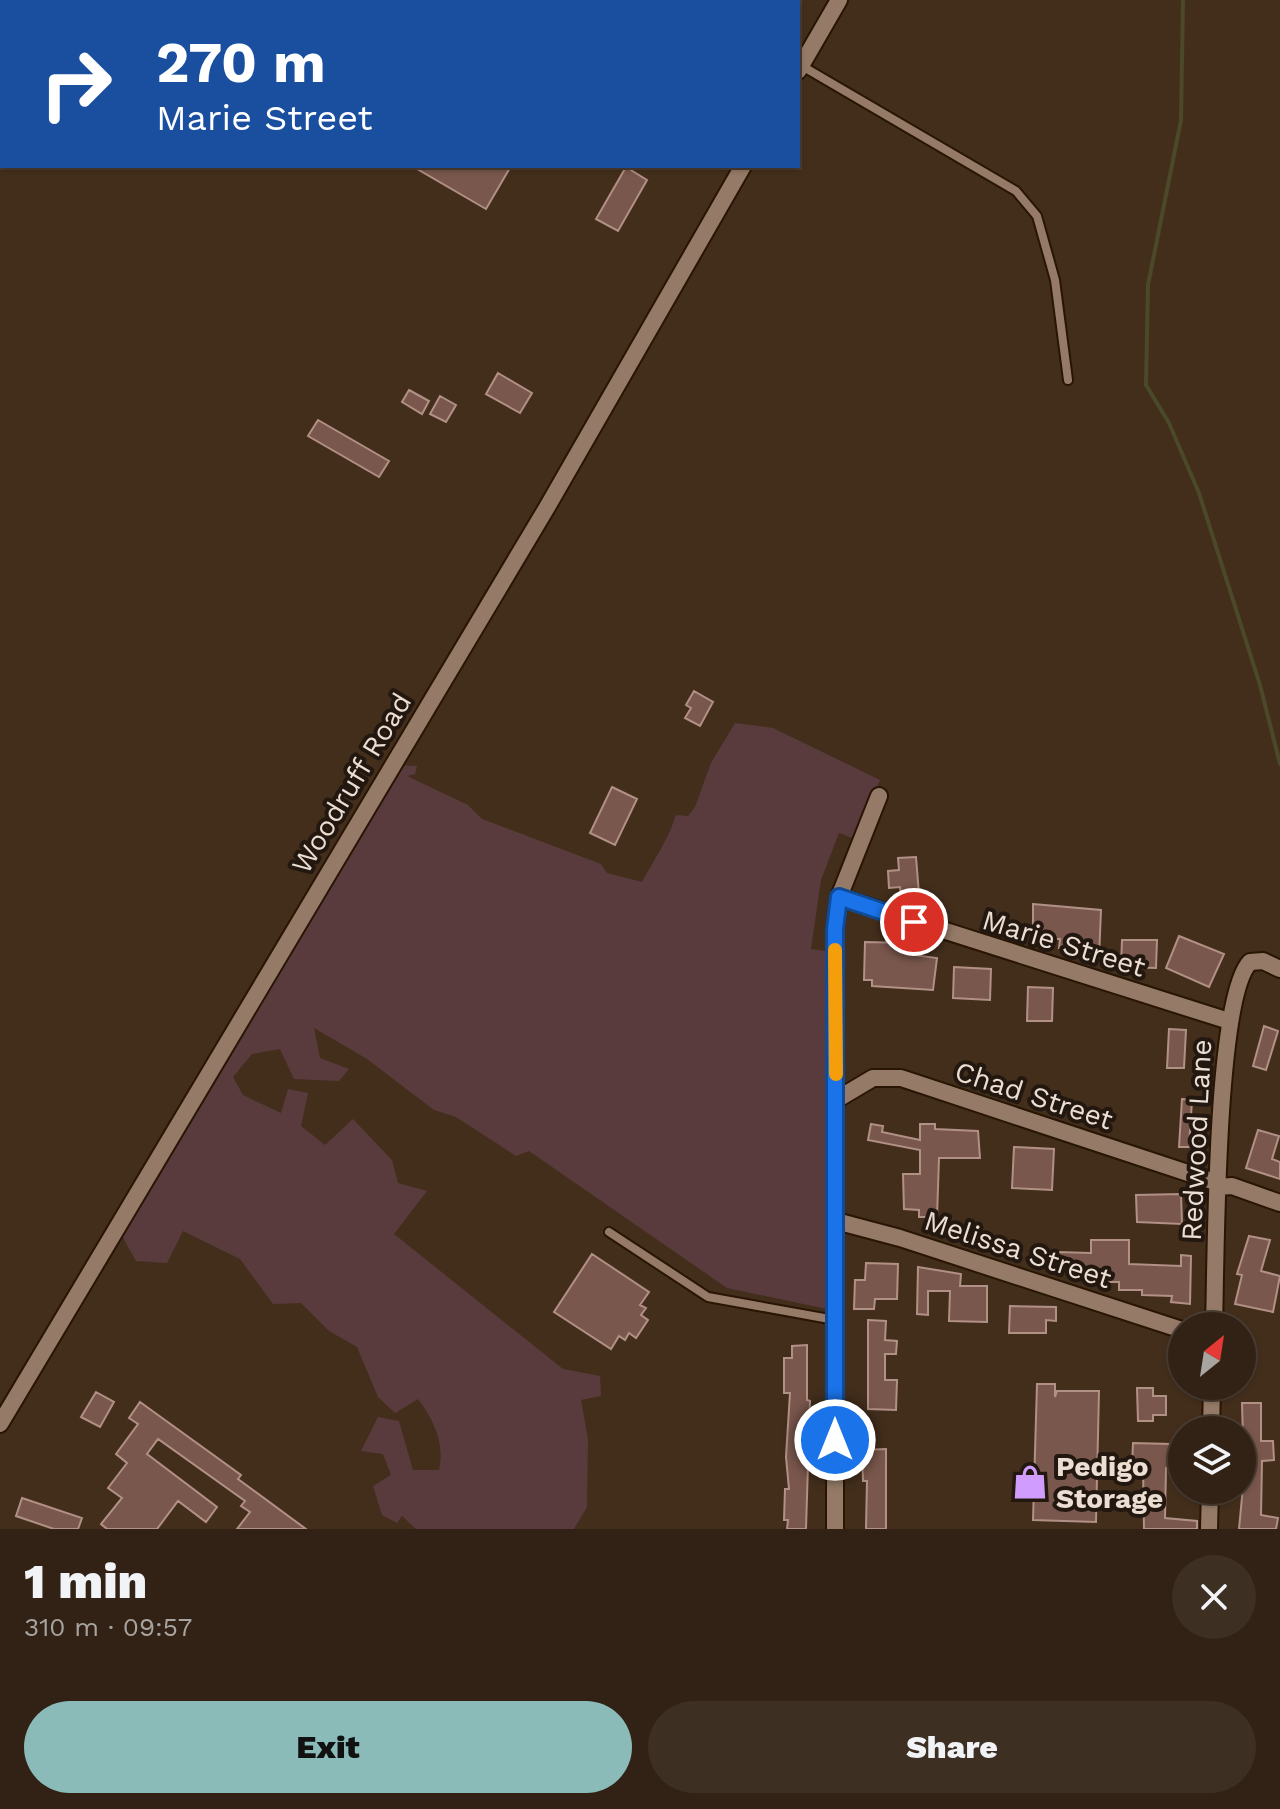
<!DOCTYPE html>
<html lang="en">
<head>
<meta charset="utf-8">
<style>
	body { margin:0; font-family:"Work Sans",sans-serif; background:#3d2f22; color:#f1f3f6; height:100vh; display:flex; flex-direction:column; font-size:30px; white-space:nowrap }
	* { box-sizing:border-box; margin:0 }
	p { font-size:26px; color:#a8a4a0 }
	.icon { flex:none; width:44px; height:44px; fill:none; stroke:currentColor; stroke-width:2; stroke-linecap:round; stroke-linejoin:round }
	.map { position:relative; height:1529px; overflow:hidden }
	.drawer { display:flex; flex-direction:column; background:#322215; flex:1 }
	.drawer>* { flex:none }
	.guide { position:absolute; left:0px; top:0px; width:800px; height:168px; box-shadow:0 2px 6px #0004,0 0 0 2px #4d3f34; background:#1a4fa0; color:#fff; overflow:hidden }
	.needle { width:52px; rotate:30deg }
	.controls { position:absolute; left:1168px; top:1312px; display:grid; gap:16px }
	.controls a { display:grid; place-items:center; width:88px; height:88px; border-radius:50%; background:#322215; box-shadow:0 2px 6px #0004,0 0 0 2px #4d3f34; font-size:40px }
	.pin { position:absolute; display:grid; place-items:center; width:68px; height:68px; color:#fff; margin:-34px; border:4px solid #fff; border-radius:50%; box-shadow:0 2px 8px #0007 }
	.me { position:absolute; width:88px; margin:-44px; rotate:0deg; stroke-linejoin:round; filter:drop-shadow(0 0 6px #0008) }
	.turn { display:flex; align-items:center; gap:28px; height:168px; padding:0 24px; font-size:36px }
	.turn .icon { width:104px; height:104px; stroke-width:2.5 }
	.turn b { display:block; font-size:56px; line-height:68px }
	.round { display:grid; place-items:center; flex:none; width:84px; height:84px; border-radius:42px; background:#3d2f22 }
	.headline { display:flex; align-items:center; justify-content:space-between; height:136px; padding:0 24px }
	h1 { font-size:48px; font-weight:800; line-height:60px }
	.action { display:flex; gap:16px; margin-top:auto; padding:16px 24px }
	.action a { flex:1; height:92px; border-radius:48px; background:#8bbbb9; color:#111; font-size:32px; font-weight:800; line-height:92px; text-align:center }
	.action a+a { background:#3d2f22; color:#f1f3f6 }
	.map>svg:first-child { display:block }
</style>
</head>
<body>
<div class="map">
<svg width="1280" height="1529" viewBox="0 0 1280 1529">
	<rect width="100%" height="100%" fill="#432e1c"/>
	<path fill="#593b3d" d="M735,723L773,728L880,780L855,839L839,833L821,880L811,949L825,951L827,1309L727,1288L529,1151L516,1156L456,1117L434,1110L367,1059L314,1028L320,1058L349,1069L339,1081L294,1079L280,1049L252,1054L233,1077L243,1095L281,1113L288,1089L308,1093L301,1126L325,1145L353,1119L392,1160L398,1183L427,1191L394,1234L563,1369L600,1376L601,1396L581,1400L588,1439L587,1507L574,1529H416L402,1516L397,1523L382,1515L373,1486L391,1475L383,1454L361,1451L378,1417L399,1421L413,1470H439C445,1444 434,1420 418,1399L395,1413L378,1397L357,1347L329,1331L301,1303L273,1304L240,1259L183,1231L167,1263L136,1261L121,1234L397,765L417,766L415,774L407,776L468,805L482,819L601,864L607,873L642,882C655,858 668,840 676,815L688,816L695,807L711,763Z"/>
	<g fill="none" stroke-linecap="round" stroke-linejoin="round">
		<path stroke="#4a4929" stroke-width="4" d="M1183,0L1181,120L1148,285L1146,385L1169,423L1199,493L1260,685L1280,764"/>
	</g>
	<path fill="#79574c" stroke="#b19085" stroke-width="2" d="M412,166H511L486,209Z
		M626,167L647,180L618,231L596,219Z
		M498,373L532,393L520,413L486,394Z
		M409,390L429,401L422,414L402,402Z
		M440,396L456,405L446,422L430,414Z
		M318,420L389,461L379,477L308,436Z
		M694,691L713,702L700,726L685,718L691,708L686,705Z
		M612,787L637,799L615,845L590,833Z
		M916,857L919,894L901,895L900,887L889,888L888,871L899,870L898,858Z
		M1033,904L1101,910L1099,958L1089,957V950L1059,948L1060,939H1033Z
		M1179,936L1224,954L1209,987L1166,968Z
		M1122,940H1157L1156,968L1121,967Z
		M865,942L907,943L906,954L937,958L933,990L872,986V980H864Z
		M954,967L991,969L990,1000L953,998Z
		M1028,987L1053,988L1052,1021H1027Z
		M1264,1026L1278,1031L1266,1070L1253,1066Z
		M1169,1029L1186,1030L1184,1068H1167Z
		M1182,1099L1192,1100L1189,1147H1179Z
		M871,1124L883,1126L882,1132L920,1140V1124H935V1129L978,1131L980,1158H939L937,1217H919V1210L904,1209L903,1174H920V1150L868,1140Z
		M1258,1130L1279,1136L1272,1159L1280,1162V1179L1246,1168Z
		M1014,1147L1054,1149L1052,1190L1012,1188Z
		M1181,1194L1182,1224L1137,1222L1136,1195Z
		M1249,1236L1270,1240L1261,1271L1280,1276L1273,1312L1235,1304L1242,1275L1237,1274Z
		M1091,1240H1129V1264L1181,1266V1255L1191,1256L1190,1304L1171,1302L1172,1296L1142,1295V1290H1119V1282H1091V1278L1081,1277V1270H1058V1252L1091,1253Z
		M592,1254L649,1292L640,1305L646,1308L641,1315L648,1320L636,1338L629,1333L625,1340L619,1336L611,1349L554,1312Z
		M866,1263L898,1264L897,1299H875L874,1309H854L855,1280H865Z
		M918,1267L961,1274L960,1286H987V1322L949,1321L950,1291H928V1315L917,1314Z
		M1010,1306L1056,1307V1321L1046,1320V1333H1009Z
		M868,1320L886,1321L885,1340L897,1341L896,1354H885V1380H897L896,1410L868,1409Z
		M807,1345V1400L810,1401L806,1529H787L788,1520H784L785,1489H789L786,1457L790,1393H784V1358H792V1346Z
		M1037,1384H1055V1397L1057,1391H1099L1096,1522L1033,1520Z
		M1137,1388H1153V1396H1166V1415H1153V1421H1138Z
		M96,1392L114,1402L100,1427L81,1417Z
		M140,1402L241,1475L238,1479L306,1529H237L250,1512L241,1506L245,1501L158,1439L147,1454L217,1507L206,1522L178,1501L157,1529H107L101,1524L122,1498L108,1488L127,1463L116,1454L138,1424L129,1418Z
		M1242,1403H1261V1441H1273L1274,1460L1262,1461L1261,1515L1278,1518L1276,1529H1239L1244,1476Z
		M1133,1443L1171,1444L1170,1468H1166L1165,1518L1197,1521V1529H1144L1143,1467L1132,1466Z
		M886,1449V1529H866L867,1481H863L862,1450Z
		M22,1498L82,1518L78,1529H54L16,1516Z"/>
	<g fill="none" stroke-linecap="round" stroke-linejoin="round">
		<g stroke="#291504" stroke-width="12">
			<path id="lane" d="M297,0L301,2
				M702,2L703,0
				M802,66L1016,191L1037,216L1055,280L1068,380
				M609,1232L708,1297L835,1320"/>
		</g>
		<g stroke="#291504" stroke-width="20">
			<path id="street" d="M798,71L839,0
				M839,897L1229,1021
				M836,1100L873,1078H901L1218,1183
				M1218,1187L1232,1186L1280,1203
				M836,1221L900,1238L1182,1330
				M1214,1326C1216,1262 1215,998 1250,962L1263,961L1280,969
				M0,1424L546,509L743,166
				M1211,1430L1212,1386
				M835,1529V929L839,897L879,796
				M1209,1529L1210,1490"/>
		</g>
		<use href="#lane" stroke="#957b67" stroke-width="8"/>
		<use href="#street" stroke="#957b67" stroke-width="16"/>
	</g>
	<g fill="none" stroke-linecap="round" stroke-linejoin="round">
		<g stroke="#114b97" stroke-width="20">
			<path id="route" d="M835,1440V929L839,897L914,922"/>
		</g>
		<use href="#route" stroke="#1a73e8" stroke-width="14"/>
		<path stroke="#f59e0b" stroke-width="14" d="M835,950L836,1074"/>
	</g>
	<defs>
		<g id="shop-bare" transform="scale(2.76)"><path d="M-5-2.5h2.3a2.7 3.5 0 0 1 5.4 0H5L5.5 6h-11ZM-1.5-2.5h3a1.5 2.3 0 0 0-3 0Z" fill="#d09dff" stroke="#221810" stroke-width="2.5" paint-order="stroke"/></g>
	</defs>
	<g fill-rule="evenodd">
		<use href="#shop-bare" x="1030" y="1482"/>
	</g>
	<g text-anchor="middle" stroke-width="8" stroke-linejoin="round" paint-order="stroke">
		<g font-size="28" fill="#ecded3" stroke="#221810">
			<text transform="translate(351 783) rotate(-59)" y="10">Woodruff Road</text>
			<text transform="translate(1064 943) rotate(17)" y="10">Marie Street</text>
			<text transform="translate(1034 1095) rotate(18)" y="10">Chad Street</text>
			<text transform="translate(1196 1140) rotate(-87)" y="10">Redwood Lane</text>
			<text transform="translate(1018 1249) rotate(18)" y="10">Melissa Street</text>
		</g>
		<g font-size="28" font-weight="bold" fill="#ecded3" stroke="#221810" text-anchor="start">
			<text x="1056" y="1476">Pedigo<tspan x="1056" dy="32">Storage</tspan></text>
		</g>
	</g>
</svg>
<div class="controls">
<a><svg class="needle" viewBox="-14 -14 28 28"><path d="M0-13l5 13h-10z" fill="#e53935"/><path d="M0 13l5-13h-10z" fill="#a8a4a0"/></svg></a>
<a><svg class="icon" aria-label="layers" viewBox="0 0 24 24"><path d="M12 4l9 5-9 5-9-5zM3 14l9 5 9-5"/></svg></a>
</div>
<div class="pin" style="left:914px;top:922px;background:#d93025"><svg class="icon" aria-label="arrive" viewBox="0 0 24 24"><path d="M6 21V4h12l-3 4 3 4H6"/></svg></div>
<svg class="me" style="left:835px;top:1440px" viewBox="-20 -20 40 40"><circle r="17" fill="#1a73e8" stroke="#fff" stroke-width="3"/><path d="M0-11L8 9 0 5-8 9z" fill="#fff"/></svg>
<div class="guide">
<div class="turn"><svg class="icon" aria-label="right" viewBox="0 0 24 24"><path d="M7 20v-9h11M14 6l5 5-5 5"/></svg><div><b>270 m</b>Marie Street</div></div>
</div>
</div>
<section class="drawer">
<div class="headline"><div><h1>1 min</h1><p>310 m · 09:57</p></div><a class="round"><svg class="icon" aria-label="close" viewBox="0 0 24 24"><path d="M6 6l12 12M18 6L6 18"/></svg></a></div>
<div class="action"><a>Exit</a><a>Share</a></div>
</section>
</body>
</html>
